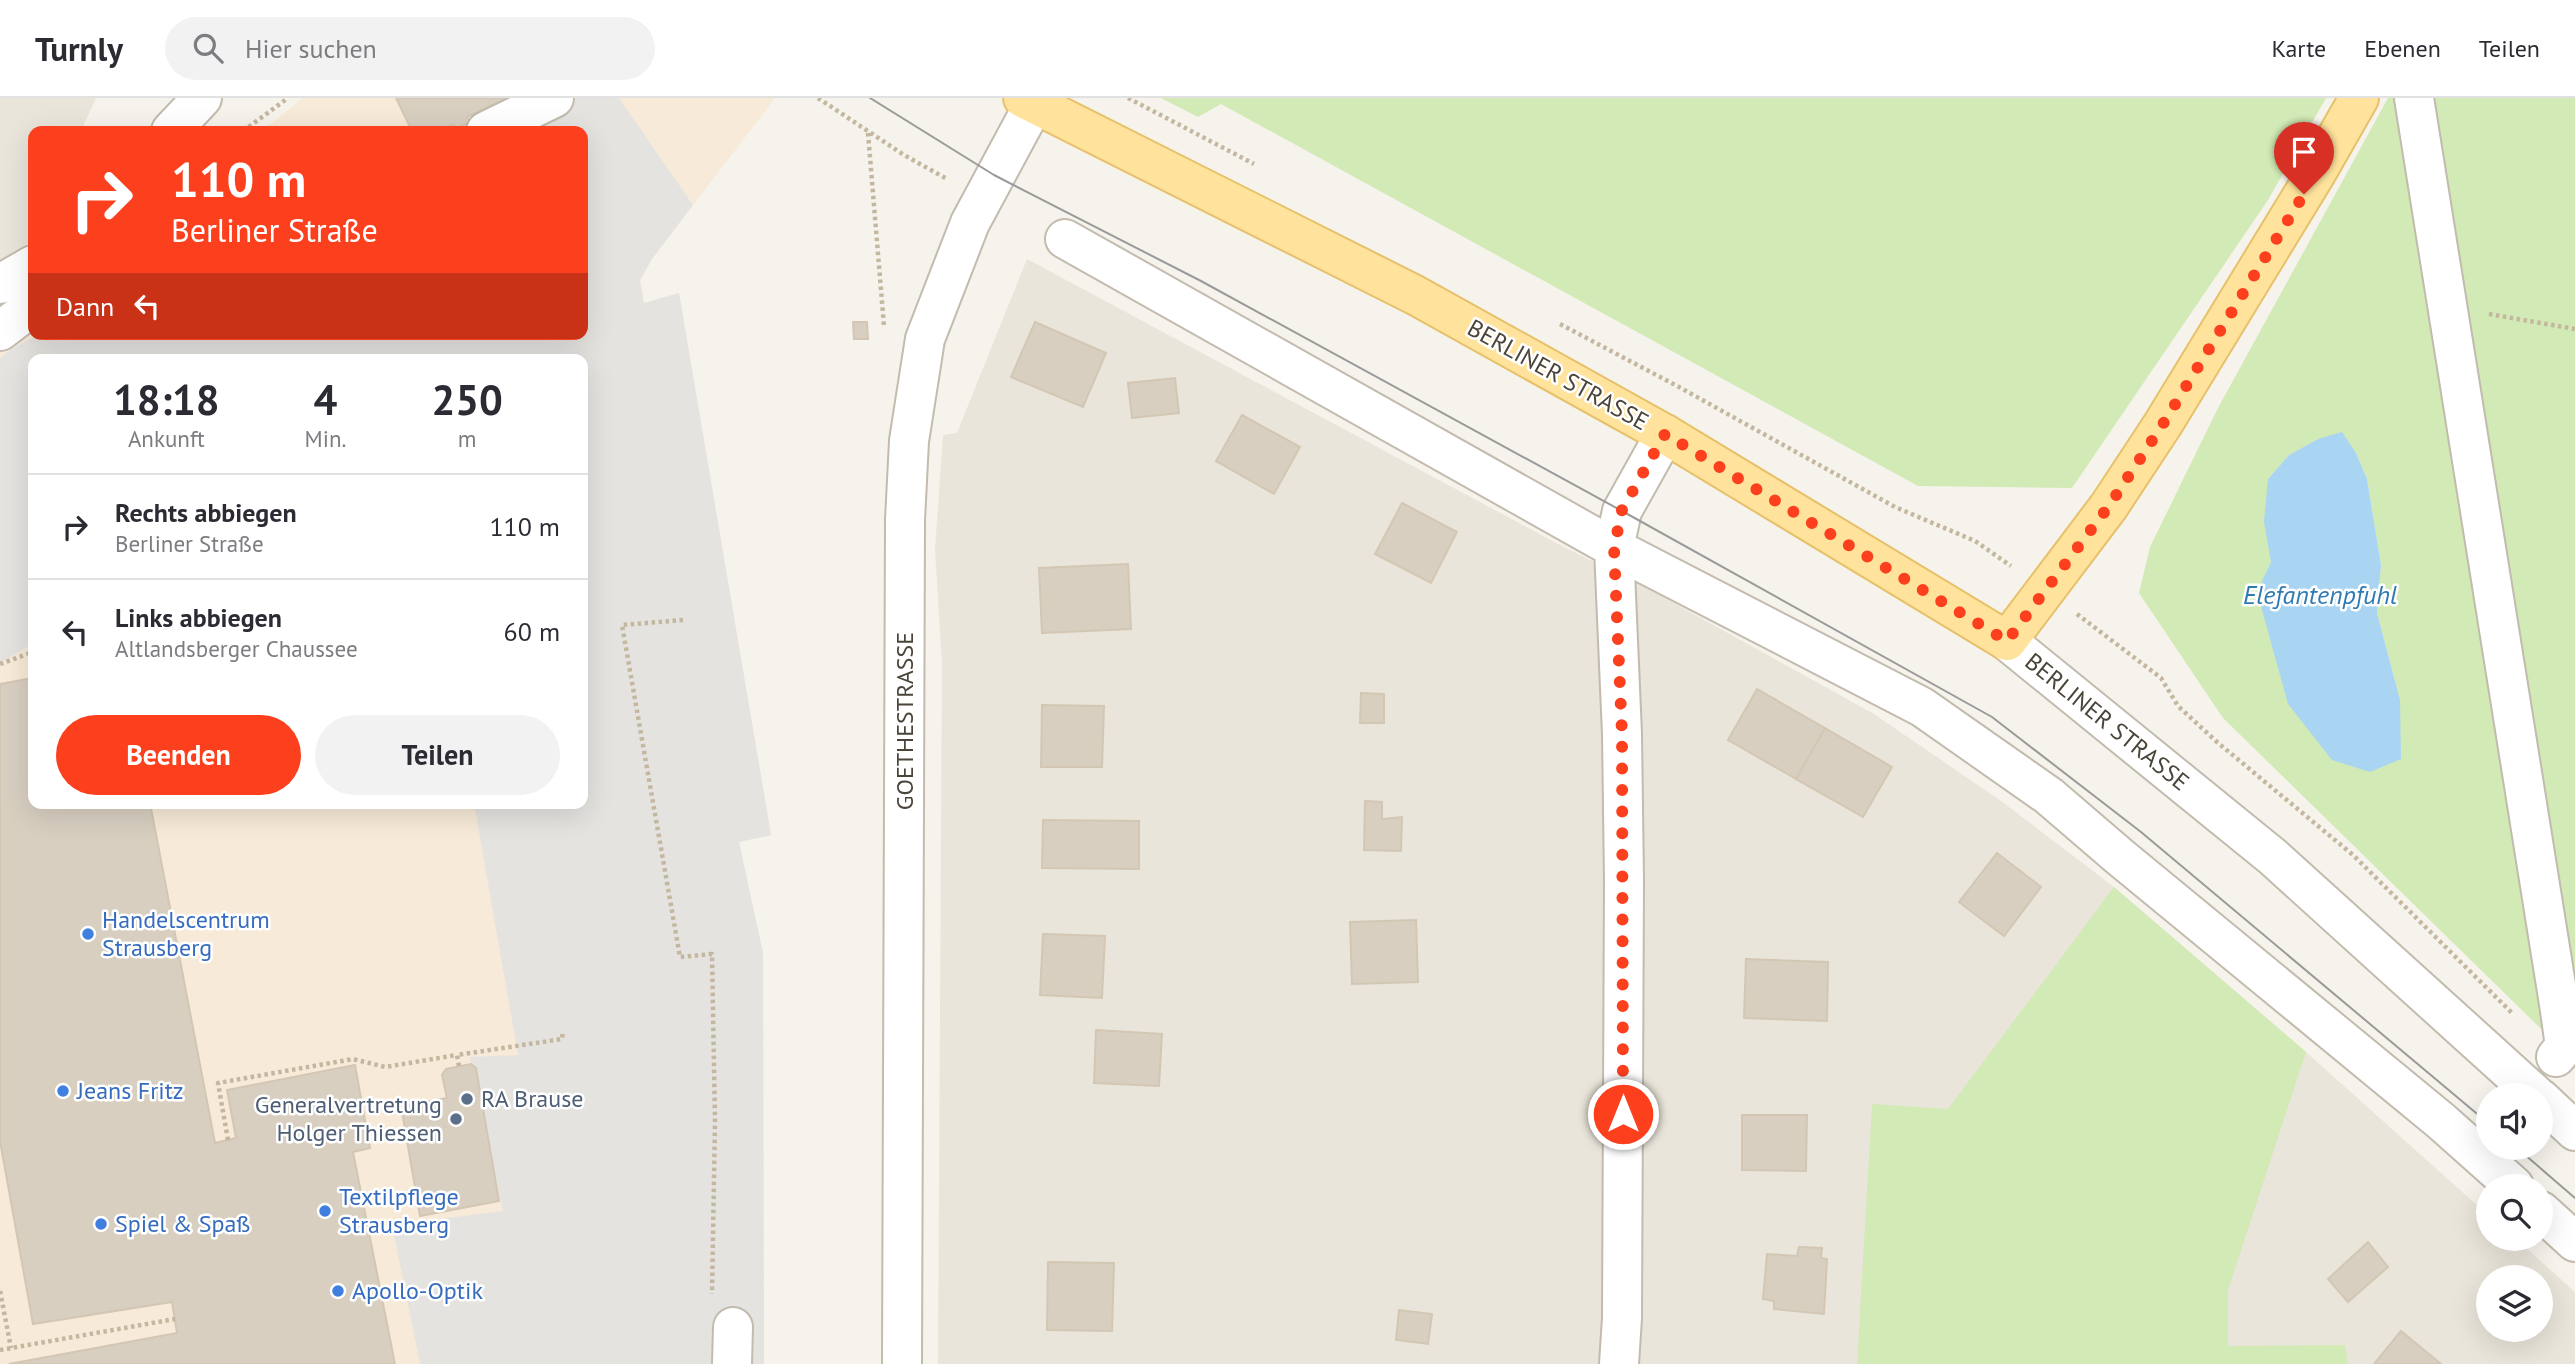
<!DOCTYPE html>
<html lang="de">
<head>
<meta charset="utf-8">
<style>
	body { margin:0; font-family:"PT Sans",sans-serif; background:#f2f2f3; color:#2b2b33; height:100vh; display:flex; flex-direction:column; font-size:26px; white-space:nowrap }
	* { box-sizing:border-box; margin:0 }
	p { font-size:23px; color:#7c7c81 }
	.icon { flex:none; width:38px; height:38px; fill:none; stroke:currentColor; stroke-width:2; stroke-linecap:round; stroke-linejoin:round }
	.map { position:relative; flex:1; overflow:hidden }
	.drawer { position:absolute; left:28px; top:256px; width:560px; height:455px; display:flex; flex-direction:column; background:#fff; border-radius:14px; box-shadow:0 7px 28px #0002 }
	.drawer>* { flex:none }
	.top-card { position:absolute; left:28px; top:28px; width:560px; height:214px; border-radius:14px; box-shadow:0 7px 28px #0002; background:#fc3f1d; color:#fff; overflow:hidden }
	.fabs { position:absolute; left:2476px; top:985px; display:grid; gap:14px }
	.fabs a { display:grid; place-items:center; width:77px; height:77px; border-radius:50%; background:#fff; box-shadow:0 7px 28px #0002; font-size:35px }
	.pin { position:absolute; display:grid; place-items:center; width:60px; height:60px; color:#fff; margin:-72px -30px; border-radius:50% 50% 50% 0; rotate:-45deg; box-shadow:0 0 7px #0007 }
	.pin .icon { rotate:45deg }
	.me { position:absolute; width:77px; margin:-38px; rotate:0deg; stroke-linejoin:round; filter:drop-shadow(0 0 5px #0008) }
	.turn { display:flex; align-items:center; gap:24px; height:147px; padding:0 28px; font-size:32px }
	.turn .icon { width:91px; height:91px; stroke-width:2.5 }
	.turn b { display:block; font-size:49px; line-height:60px }
	.then { display:flex; align-items:center; height:66px; padding:0 28px; background:#0003; gap:14px; font-size:26px }
	.eta { display:flex; justify-content:space-evenly; align-items:center; height:119px; text-align:center }
	.eta b { font-size:42px; font-weight:600; line-height:49px }
	.cta { display:flex; gap:14px; margin-top:auto; padding:14px 28px }
	.cta a { flex:1; height:80px; border-radius:42px; background:#fc3f1d; color:#fff; font-size:28px; font-weight:600; line-height:80px; text-align:center }
	.cta a+a { background:#f2f2f3; color:#2b2b33 }
	ul { padding:0; list-style:none }
	li { display:flex; align-items:center; gap:21px; height:105px; padding:0 28px; border-top:2px solid #e1e1e2 }
	li div { flex:1 }
	li b { display:block; font-size:26px }
	li em { font-style:normal }
	header { display:flex; align-items:center; gap:42px; box-sizing:border-box; height:98px; padding:0 35px; background:#fff; border-bottom:2px solid #e1e1e2 }
	header strong { font-size:33px }
	nav { display:flex; gap:38px; margin-inline-start:auto; font-size:24px }
	.search { width:490px; height:63px; background:#f2f2f3; display:flex; align-items:center; gap:18px; box-sizing:border-box; padding:0 24px; border-radius:38px; color:#7c7c81; font-size:26px }
	.map>svg:first-child { display:block }
</style>
</head>
<body>
<header>
<strong>Turnly</strong>
<div class="search"><svg class="icon" aria-label="search" viewBox="0 0 24 24"><circle cx="10" cy="10" r="6"/><path d="M15 15l6 6"/></svg>Hier suchen</div>
<nav><a>Karte</a><a>Ebenen</a><a>Teilen</a></nav>
</header>
<div class="map">
<svg width="2575" height="1266" viewBox="0 0 2575 1266">
	<rect width="100%" height="100%" fill="#f6f3ec"/>
	<path fill="#eae5da" fill-rule="evenodd" d="M0,0H96L81,33H33V137L25,154L0,172Z
		M1027,161L1560,447L1652,493L1874,616L2001,703L2114,789L2306,954L2488,1117V1141H2516L2575,1194V1266H938L942,566L935,452L943,337L957,335ZM2488,1180H2541V1232H2488Z"/>
	<path fill="#f7ead8" fill-rule="evenodd" d="M303,0H775L652,161L640,182L644,205L679,195L771,737L739,744L763,855L764,1266H0V246L33,219V236H583V33H262ZM33,261H583V705H33Z"/>
	<path fill="#d2eab5" fill-rule="evenodd" d="M1161,0H2326L2268,102L2072,390L1918,388L1221,6L1198,19Z
		M2388,0H2575V964L2223,620L2139,495L2150,449L2218,310ZM2318,341L2356,355L2367,381L2381,467L2377,515L2400,602L2272,543L2258,495L2271,464L2268,381L2289,357Z
		M2114,789L2306,954L2228,1192V1248L2345,1247L2348,1266H1857L1872,1006L1948,1011Z"/>
	<path fill="#e5e3e0" d="M530,0H619L693,107L652,161L640,182L644,205L679,195L771,737L739,744L763,855L764,1266H420L392,1127L503,1113L470,959L518,957L474,705H583V261H33V545L0,565V260L12,250L40,236H583V33H459Z"/>
	<path fill="#a9d4f2" d="M2342,334L2356,355L2367,381L2381,467L2377,515L2400,602L2401,661L2370,674L2332,662L2288,606L2257,494L2271,464L2264,424L2268,381L2289,357L2318,341Z"/>
	<path fill="#d8cfc1" stroke="#d3c7b4" stroke-width="2" d="M396,0H507L467,19L470,24L456,31L453,26L438,33H412Z
		M853,224H867L868,241H854Z
		M1035,224L1106,255L1083,309L1011,279Z
		M1175,280L1179,315L1132,320L1128,285Z
		M1242,317L1300,349L1274,396L1216,363Z
		M1402,405L1457,434L1431,485L1375,456Z
		M1128,466L1131,531L1042,535L1039,470Z
		M33,580V705H150L215,1045L236,1040L227,992L355,967L370,1050L353,1054L395,1266H9L177,1235L172,1204L33,1226L0,1043V586Z
		M1757,591L1825,630L1796,681L1728,642Z
		M1361,595L1384,596V625H1360Z
		M1042,607L1104,608L1102,669H1041Z
		M1825,630L1892,669L1863,719L1796,681Z
		M1365,703L1382,704V721L1402,719L1401,753L1364,752Z
		M1043,722L1139,723V771L1042,770Z
		M1997,755L2041,789L2004,838L1959,804Z
		M1416,822L1418,884L1352,886L1350,824Z
		M1043,836L1105,838L1102,900L1040,897Z
		M1746,861L1828,864L1827,923L1744,920Z
		M1096,932L1162,936L1159,988L1094,985Z
		M471,966L476,970L499,1103L420,1118L401,1008L447,1000L442,977L446,971Z
		M1742,1017H1807L1806,1073L1742,1072Z
		M2368,1144L2388,1169L2348,1204L2328,1181Z
		M1799,1149L1822,1150L1821,1160L1827,1161L1824,1216L1774,1211V1203L1763,1201L1767,1156L1797,1158Z
		M1048,1164L1114,1165L1112,1233L1047,1232Z
		M1399,1212L1432,1216L1428,1246L1396,1242Z
		M2401,1233L2441,1266H2374Z"/>
	<g fill="none" stroke-linecap="round" stroke-linejoin="round">
		<g stroke="#c2bbae" stroke-width="42">
			<path id="minor" d="M2414,0L2559,906L2565,948L2556,959
				M171,33L202,0
				M486,33L554,0
				M1065,141L1614,450L1922,609L2049,698L2120,759L2441,1023L2514,1088
				M0,186L33,167
				M0,233L33,208
				M2007,543L2273,759L2537,998
				M2541,1001L2575,1033
				M2541,1113L2575,1144
				M732,1266L733,1229
				M902,1266L905,422L909,343L925,241L970,125L1034,6
				M1619,1266L1622,1220L1624,782L1622,636L1614,450L1622,413L1665,336"/>
		</g>
		<g stroke="#e6c16a" stroke-width="42">
			<path id="major" d="M1023,0L1415,197L1665,336L2007,543L2109,408L2163,326L2315,77L2359,0"/>
		</g>
		<path stroke="#c4b79f" stroke-width="4.5" stroke-dasharray="3.5 3.5" stroke-linecap="butt" d="M818,0L904,57L947,81
			M1128,0L1254,66
			M243,33L288,0
			M868,35L884,228
			M2489,216L2575,231
			M1560,226L1679,289L1895,409L1975,443L2011,468
			M2077,516L2161,580L2178,608L2217,644L2353,757L2513,916
			M683,522L622,527L680,859L712,856L715,1024L712,1196
			M0,566L33,554
			M459,968L457,957L562,941L563,933
			M228,1042L218,985L353,961L385,969L457,957
			M0,1193L11,1250
			M0,1252L175,1221"/>
		<use href="#minor" stroke="#fff" stroke-width="38"/>
		<use href="#major" stroke="#ffe39c" stroke-width="38"/>
		<path stroke="#9a9a9a" stroke-width="2" d="M870,0L994,77L1201,183L1622,413L1992,619L2141,734L2488,1025
			M2517,1050L2575,1100"/>
	</g>
	<g fill="none" stroke-linecap="round" stroke-linejoin="round">
		<path stroke="#fc3f1d" stroke-width="12" stroke-dasharray="0 21.6" d="M1623,1016L1622,636L1614,450L1622,412L1665,336L2007,543L2109,408L2163,326L2304,96"/>
	</g>
	<g fill="#3f7fe0" stroke="#fff" stroke-width="2.5">
		<circle cx="88" cy="836" r="7"/>
		<circle cx="63" cy="993" r="7"/>
		<circle cx="325" cy="1113" r="7"/>
		<circle cx="101" cy="1126" r="7"/>
		<circle cx="338" cy="1193" r="7"/>
	</g>
	<g fill="#5c6f8a" stroke="#fff" stroke-width="2.5">
		<circle cx="467" cy="1001" r="7"/>
		<circle cx="456" cy="1021" r="7"/>
	</g>
	<g text-anchor="middle" stroke-width="5" stroke-linejoin="round" paint-order="stroke">
		<g font-size="24" fill="#4b4439" stroke="#fff">
			<text transform="translate(1558 277) rotate(29)" y="8">BERLINER STRASSE</text>
			<text transform="translate(905 623) rotate(-90)" y="8">GOETHESTRASSE</text>
			<text transform="translate(2107 624) rotate(39)" y="8">BERLINER STRASSE</text>
		</g>
		<g font-size="24" fill="#366cbe" stroke="#fff" text-anchor="start">
			<text x="102" y="830">Handelscentrum<tspan x="102" dy="28">Strausberg</tspan></text>
			<text x="77" y="1001">Jeans Fritz</text>
			<text x="339" y="1107">Textilpflege<tspan x="339" dy="28">Strausberg</tspan></text>
			<text x="115" y="1134">Spiel &amp; Spaß</text>
			<text x="352" y="1201">Apollo-Optik</text>
		</g>
		<g font-size="24" fill="#4e5e75" stroke="#fff" text-anchor="start">
			<text x="481" y="1009">RA Brause</text>
			<text x="442" y="1015" text-anchor="end">Generalvertretung<tspan x="442" dy="28">Holger Thiessen</tspan></text>
		</g>
		<g font-size="26" font-style="italic" fill="#2e7ab2" stroke="#fff">
			<text x="2320" y="506">Elefantenpfuhl</text>
		</g>
	</g>
</svg>
<div class="fabs">
<a><svg class="icon" aria-label="sound" viewBox="0 0 24 24"><path d="M4 9h4l5-4v14l-5-4H4zM17 9q2 3 0 6"/></svg></a>
<a><svg class="icon" aria-label="search" viewBox="0 0 24 24"><circle cx="10" cy="10" r="6"/><path d="M15 15l6 6"/></svg></a>
<a><svg class="icon" aria-label="layers" viewBox="0 0 24 24"><path d="M12 4l9 5-9 5-9-5zM3 14l9 5 9-5"/></svg></a>
</div>
<div class="pin" style="left:2304px;top:96px;background:#d93025"><svg class="icon" aria-label="arrive" viewBox="0 0 24 24"><path d="M6 21V4h12l-3 4 3 4H6"/></svg></div>
<svg class="me" style="left:1623px;top:1016px" viewBox="-20 -20 40 40"><circle r="17" fill="#fc3f1d" stroke="#fff" stroke-width="3"/><path d="M0-11L8 9 0 5-8 9z" fill="#fff"/></svg>
<div class="top-card">
<div class="turn"><svg class="icon" aria-label="right" viewBox="0 0 24 24"><path d="M7 20v-9h11M14 6l5 5-5 5"/></svg><div><b>110 m</b>Berliner Straße</div></div>
<div class="then">Dann<svg class="icon" aria-label="left" viewBox="0 0 24 24"><path d="M17 20v-9H6M10 6l-5 5 5 5"/></svg></div>
</div>
<section class="drawer">
<div class="eta">
<div><b>18:18</b><p>Ankunft</p></div>
<div><b>4</b><p>Min.</p></div>
<div><b>250</b><p>m</p></div>
</div>
<ul>
<li><svg class="icon" aria-label="right" viewBox="0 0 24 24"><path d="M7 20v-9h11M14 6l5 5-5 5"/></svg><div><b>Rechts abbiegen</b><p>Berliner Straße</p></div><em>110 m</em></li>
<li><svg class="icon" aria-label="left" viewBox="0 0 24 24"><path d="M17 20v-9H6M10 6l-5 5 5 5"/></svg><div><b>Links abbiegen</b><p>Altlandsberger Chaussee</p></div><em>60 m</em></li>
</ul>
<div class="cta"><a>Beenden</a><a>Teilen</a></div>
</section>
</div>
</body>
</html>
